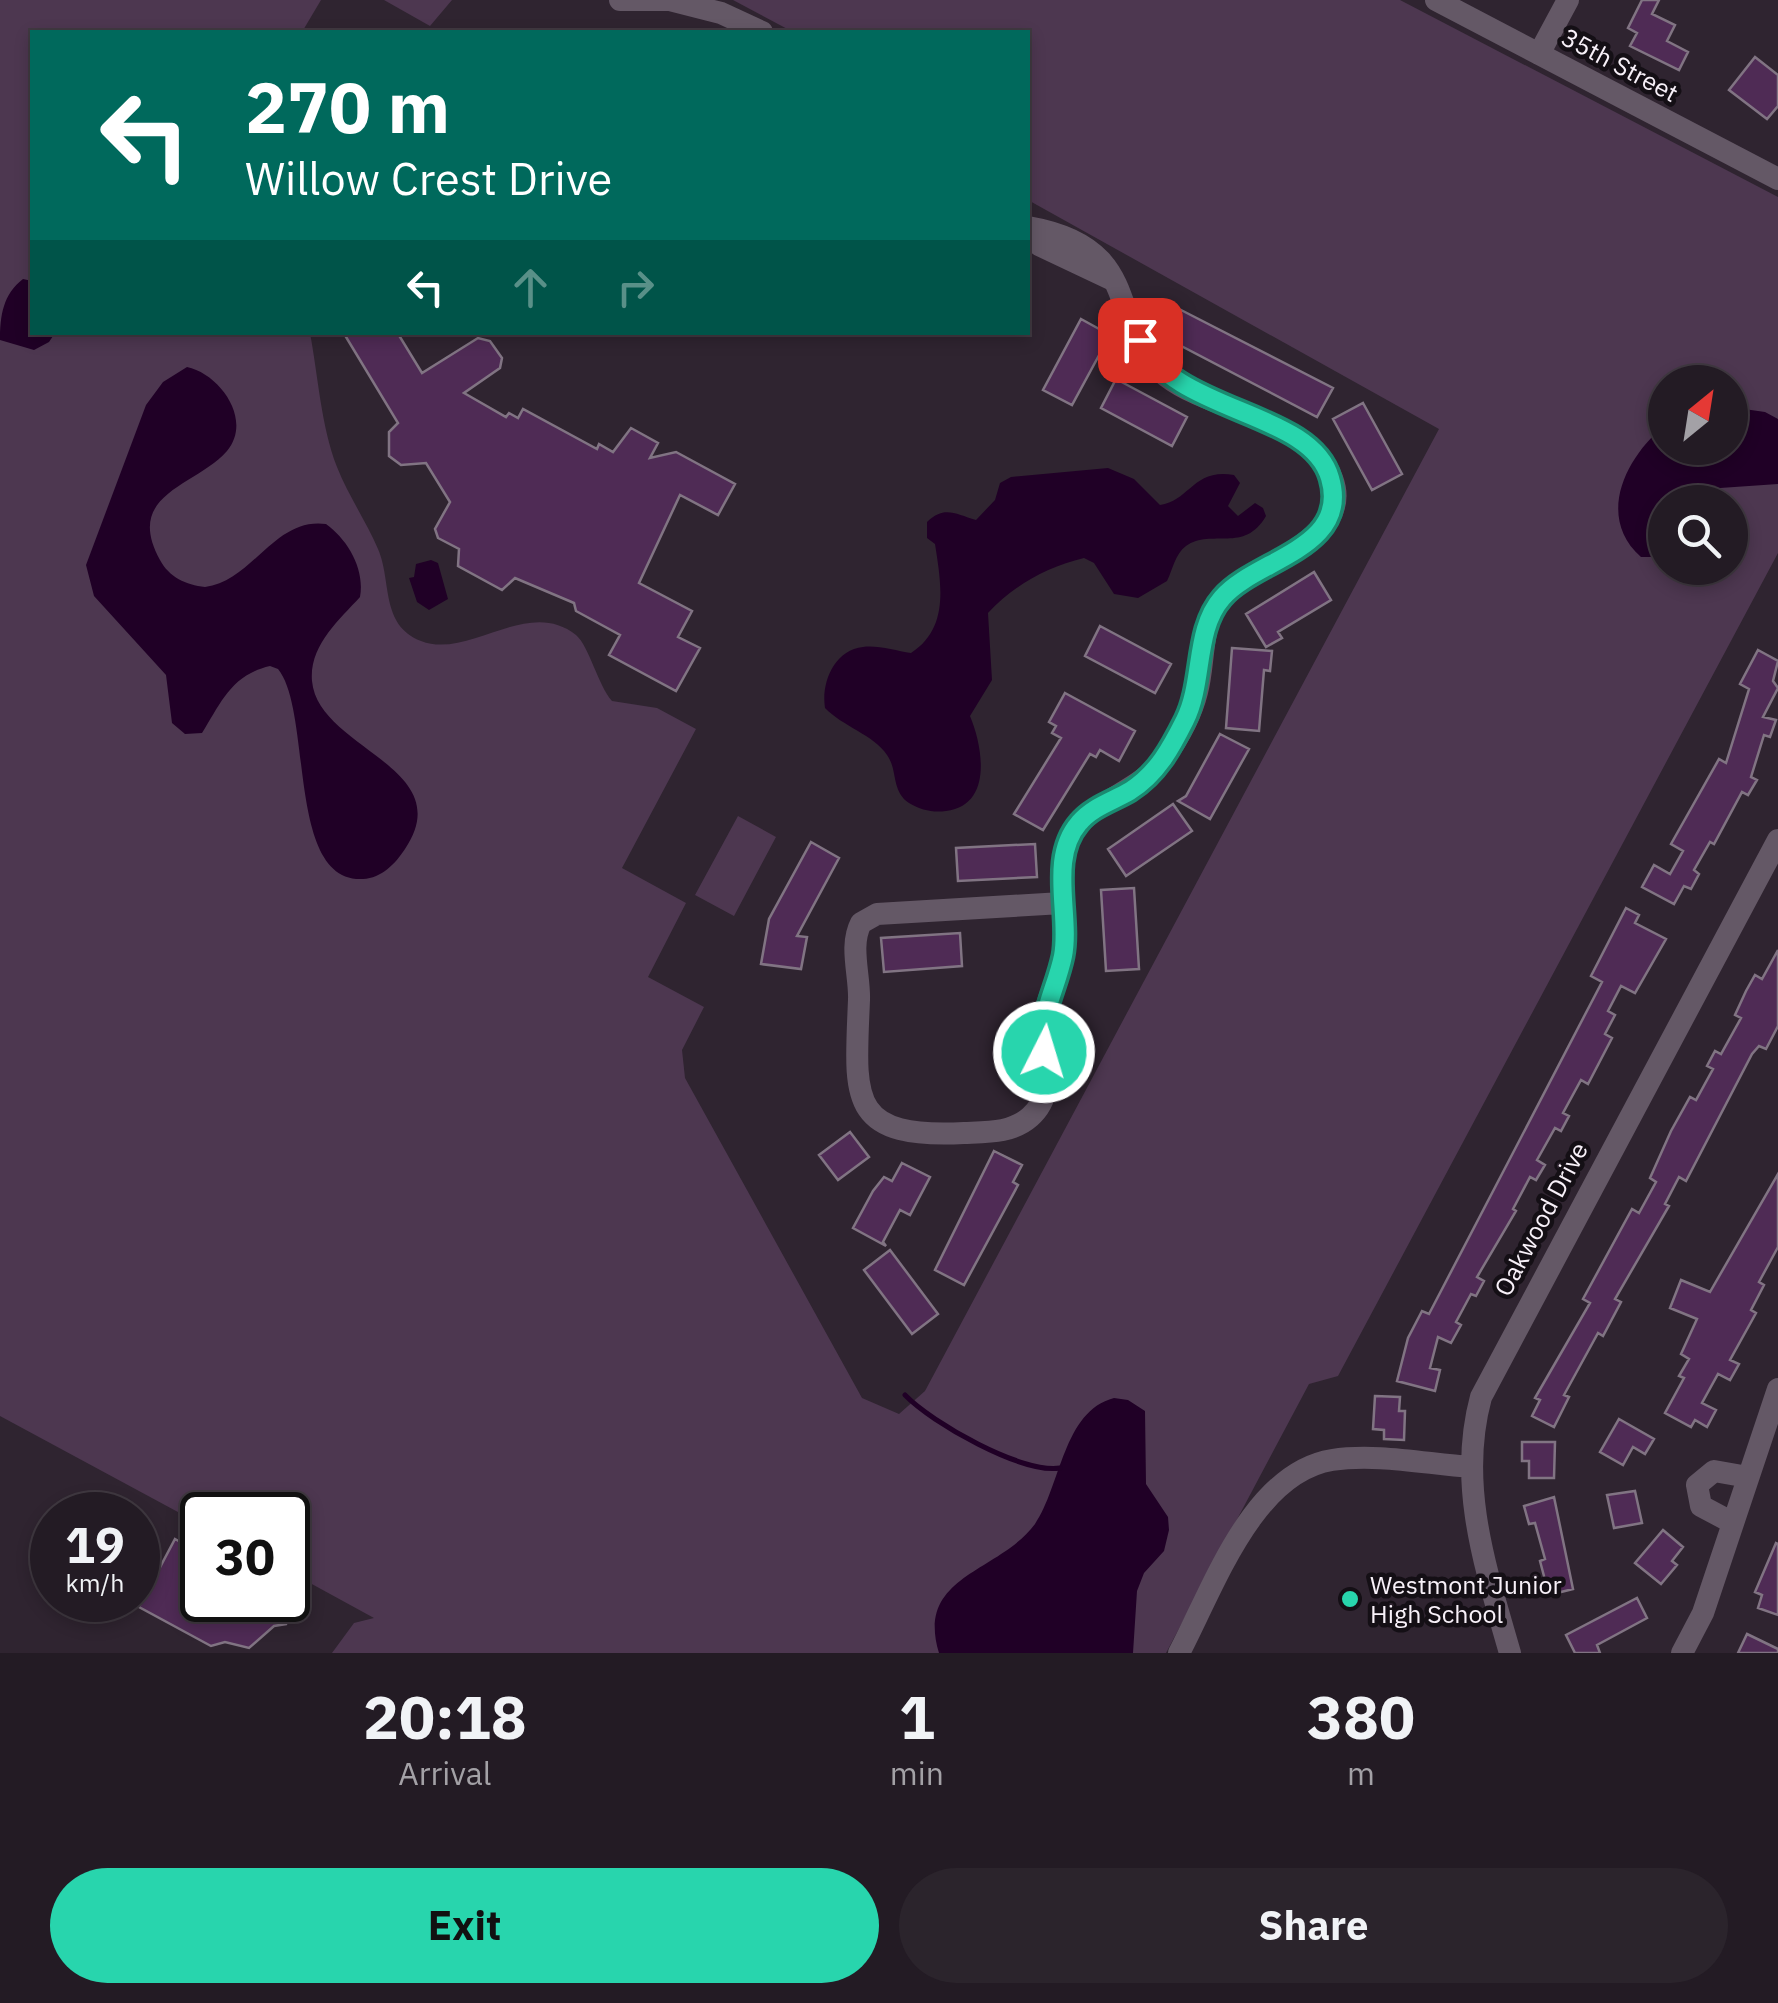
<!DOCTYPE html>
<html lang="en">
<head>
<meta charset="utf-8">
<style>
	body { margin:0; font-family:"IBM Plex Sans",sans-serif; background:#2b242c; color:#f1f3f6; height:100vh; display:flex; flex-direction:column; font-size:38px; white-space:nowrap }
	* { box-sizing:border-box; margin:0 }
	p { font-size:32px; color:#a3a1a6 }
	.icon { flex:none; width:55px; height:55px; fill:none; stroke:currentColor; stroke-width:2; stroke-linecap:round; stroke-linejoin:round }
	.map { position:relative; height:1653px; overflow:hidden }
	.panel { display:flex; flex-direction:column; background:#231b24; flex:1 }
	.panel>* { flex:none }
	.banner { position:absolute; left:30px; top:30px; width:1000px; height:305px; border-radius:0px; box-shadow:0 5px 15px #0003,0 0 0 2px #403941; background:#00695c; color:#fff; overflow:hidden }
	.needle { width:65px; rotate:30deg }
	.buttons { position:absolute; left:1648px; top:365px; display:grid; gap:20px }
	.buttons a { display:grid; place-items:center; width:100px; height:100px; border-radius:50%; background:#231b24; box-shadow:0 5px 15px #0003,0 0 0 2px #403941; font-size:50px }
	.speed { position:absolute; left:30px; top:1492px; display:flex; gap:20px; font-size:50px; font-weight:700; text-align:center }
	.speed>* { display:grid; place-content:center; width:130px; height:130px; border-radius:50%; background:#231b24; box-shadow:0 5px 15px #0003,0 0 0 2px #403941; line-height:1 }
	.speed small { font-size:25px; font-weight:400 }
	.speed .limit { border:5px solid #111; border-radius:15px; background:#fff; color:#111 }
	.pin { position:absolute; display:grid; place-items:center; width:85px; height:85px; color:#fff; margin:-42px; border-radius:20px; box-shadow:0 5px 15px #0006 }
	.me { position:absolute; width:110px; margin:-55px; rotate:5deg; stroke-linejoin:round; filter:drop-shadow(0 0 8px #0008) }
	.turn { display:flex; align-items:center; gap:35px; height:210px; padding:0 50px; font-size:45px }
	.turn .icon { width:130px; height:130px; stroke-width:2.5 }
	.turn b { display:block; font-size:70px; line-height:85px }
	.lanes { display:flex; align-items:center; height:95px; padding:0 50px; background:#0003; justify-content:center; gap:50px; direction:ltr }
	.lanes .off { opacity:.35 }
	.eta { display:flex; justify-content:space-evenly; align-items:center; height:170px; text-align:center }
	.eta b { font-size:60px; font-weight:800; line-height:70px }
	.action { display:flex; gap:20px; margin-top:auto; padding:20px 50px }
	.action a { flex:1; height:115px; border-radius:60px; background:#28d5ad; color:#111; font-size:40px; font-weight:800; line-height:115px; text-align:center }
	.action a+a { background:#2b242c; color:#f1f3f6 }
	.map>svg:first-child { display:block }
</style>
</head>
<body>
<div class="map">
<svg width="1778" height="1653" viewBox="0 0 1778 1653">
	<rect width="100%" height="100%" fill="#2f2430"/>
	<path fill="#4d3750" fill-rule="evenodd" d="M0,0H321L302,32H32V332L310,333C318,375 321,426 337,467C348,495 366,521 378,549C392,581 380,625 421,641C469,660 528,596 576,635C589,646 598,685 612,701L657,708L696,729L622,868L686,903L648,977L704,1007L682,1050L685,1078L862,1398L899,1414L925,1391L1439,429L1028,200V32H793L733,0H1400L1778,197V553L1338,1376L1309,1384L1166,1653H332L354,1623L374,1618L288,1571V1515H202V1525L0,1416ZM1665,382H1730V448H1665ZM1665,502H1730V568H1665Z
		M384,0H452L430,26Z
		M738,816L776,837L734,916L695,895Z"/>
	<path fill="#200026" d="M23,279L32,281V332L55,333L49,342L34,350L0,340C0,316 3,294 23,279Z
		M187,367C220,374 253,420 227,451C197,486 123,493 160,560C169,577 186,585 205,587C253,581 274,517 326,524C348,540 365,569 360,597C339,620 309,646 312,681C318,749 460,767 405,849C395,864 382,878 363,879C286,883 313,712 278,669L270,666C231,675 221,703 202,733L185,734L172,723L166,675L94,596L86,565L146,405L163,382Z
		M1730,407L1765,412L1778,419V484L1720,488L1695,502H1665V557H1641C1596,517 1625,458 1665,425V448H1730Z
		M1108,468L1134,479L1160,505C1190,501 1193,468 1234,475L1240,483L1228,506L1238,516L1255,503L1263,508L1266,516C1244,554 1212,528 1186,546C1175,554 1173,569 1167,581L1138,598L1114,594L1094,563L1084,558C1047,567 1014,585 988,613L992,680L970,716C983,747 993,805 946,811C933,813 921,810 909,803C891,791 898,770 887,755C874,735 842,726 825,708C821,683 834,650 863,647C878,645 896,651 911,653C950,628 941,583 935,544L927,538V522C944,505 956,514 976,520L995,500L1000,483L1011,477Z
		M431,560L438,563L448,599L429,610L417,602L409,578L414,577L416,564Z
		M1114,1398L1128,1400L1145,1411L1146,1484L1168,1517L1169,1530L1164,1551L1144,1573L1137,1591L1133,1653H939C915,1575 999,1573 1035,1524C1061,1486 1063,1411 1114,1398Z"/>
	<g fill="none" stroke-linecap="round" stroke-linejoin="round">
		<path stroke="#200026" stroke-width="5" d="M905,1395C932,1423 1022,1474 1060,1468"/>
	</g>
	<path fill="#4f2b55" stroke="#817483" stroke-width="2.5" d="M1642,0H1659L1652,14L1675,25L1667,41L1688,52L1679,70L1630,46L1637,33L1628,28Z
		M1755,57L1778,75V106L1767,119L1729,90Z
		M1181,310L1333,388L1317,417L1166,338Z
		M1081,319L1110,335L1072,405L1043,390Z
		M343,332H397L422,373L478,338L490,341L502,358L500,368L464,393L506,417L509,413L518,418L523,409L597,449L599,444L613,452L631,428L658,443L650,458L676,452L735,484L718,515L680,495L639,583L692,611L678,637L700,648L676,691L609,655L620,635L576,611L574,603L515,578L502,590L458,566L459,549L438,538L435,529L450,502L426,463L401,465L389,456V432L398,423Z
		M1116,379L1187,417L1172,446L1101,408Z
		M1363,403L1402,474L1372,490L1333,419Z
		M1314,572L1331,600L1278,632L1282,638L1266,647L1246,614Z
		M1100,626L1171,664L1155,693L1085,656Z
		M1232,648L1272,651L1270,671L1264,670L1259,731L1226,728Z
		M1758,650L1778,661L1773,681L1778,688L1763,717L1776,720L1770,737L1764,735L1751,777L1757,780L1748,795L1742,792L1714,844L1710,842L1694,870L1699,874L1691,889L1684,886L1674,904L1642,887L1654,865L1670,874L1683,851L1671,844L1719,759L1726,763L1749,689L1740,684Z
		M1065,693L1135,731L1119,761L1100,750L1096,757L1090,754L1043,830L1014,814L1061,738L1052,733L1056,726L1049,722Z
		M1220,734L1249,749L1210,819L1178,801L1186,796Z
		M1173,804L1192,831L1126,876L1108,849Z
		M811,842L839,858L797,936L807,937L801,969L761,964L769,919Z
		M1035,844L1037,877L958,881L956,848Z
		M1134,888L1139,969L1106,971L1101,890Z
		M1626,908L1639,915L1635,923L1666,939L1635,993L1621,986L1608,1011L1615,1015L1605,1034L1612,1038L1588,1084L1581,1080L1563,1113L1569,1116L1561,1131L1555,1128L1537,1160L1545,1165L1536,1180L1530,1177L1513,1209L1516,1211L1477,1277L1484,1281L1476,1296L1471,1294L1456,1322L1461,1325L1451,1343L1438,1337L1430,1368L1440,1370L1435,1391L1397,1381L1408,1338L1422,1311L1429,1314L1602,982L1591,976Z
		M960,933L962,966L884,972L881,938Z
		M1778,950V1026L1766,1049L1759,1046L1752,1054L1686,1181L1679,1177L1665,1204L1669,1206L1615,1299L1621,1302L1603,1336L1598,1333L1564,1395L1569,1397L1554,1427L1532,1416L1540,1400L1535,1398L1590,1303L1583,1299L1632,1209L1639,1213L1656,1182L1650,1178L1671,1131L1690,1097L1696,1100L1713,1069L1707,1066L1715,1051L1721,1054L1741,1018L1735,1015L1746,991L1755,975L1762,979Z
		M850,1132L869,1157L838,1180L819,1155Z
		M994,1151L1022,1165L1013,1182L1018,1185L964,1285L935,1270Z
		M902,1163L930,1177L910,1215L900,1210L883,1242L886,1246L853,1228L873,1191L884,1177L892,1181Z
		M1778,1174V1247L1759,1282L1764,1285L1751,1310L1756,1313L1730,1360L1739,1364L1730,1380L1718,1374L1702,1403L1716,1410L1707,1427L1695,1420L1691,1427L1665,1413L1684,1378L1679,1376L1689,1359L1681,1354L1697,1319L1670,1308L1681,1280L1710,1292Z
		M890,1250L938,1314L912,1334L864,1270Z
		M1375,1396L1400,1397L1399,1411H1405L1404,1440L1384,1439V1430L1373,1429Z
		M1619,1419L1654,1439L1645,1454L1633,1447L1623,1465L1600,1452Z
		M1522,1442H1555L1554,1478H1529V1461H1522Z
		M1635,1491L1642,1523L1614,1528L1607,1495Z
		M1554,1497L1573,1589L1549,1595L1540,1561L1545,1559L1535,1523L1529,1524L1524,1506Z
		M1663,1530L1683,1547L1672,1561L1677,1565L1661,1584L1635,1563Z
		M175,1539L202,1554V1600H289L296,1604L286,1624L274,1626L249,1648L225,1642L211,1646L139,1607Z
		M1776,1543L1778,1544V1615L1758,1608L1762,1595L1755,1592Z
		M1637,1598L1647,1618L1597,1645L1600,1653H1575L1566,1635Z
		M1747,1634L1778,1649V1653H1738Z"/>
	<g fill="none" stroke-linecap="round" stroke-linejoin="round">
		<path stroke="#645866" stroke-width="22" d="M620,0H671
			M670,0L721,13L762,32
			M1436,0L1778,179
			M1539,54L1568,0
			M1028,227C1149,248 1104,328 1166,376C1208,409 1290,416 1322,460C1377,538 1248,561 1218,603C1200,629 1205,663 1197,692C1191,716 1176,742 1162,761C1135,796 1080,803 1066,847C1056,882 1070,920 1063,955C1059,980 1043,1004 1042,1029C1039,1061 1059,1091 1030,1117C1012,1133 988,1132 964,1133C847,1139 855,1098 859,1000C860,975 849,946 861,923L877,914L1062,903
			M1028,228L1039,245L1113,280
			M1733,1523L1701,1506L1697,1485L1714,1471L1748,1477
			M1179,1653C1213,1589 1252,1473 1332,1460C1376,1453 1427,1464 1471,1467
			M1510,1653C1486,1569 1457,1485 1481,1397L1778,840
			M1682,1653L1703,1613L1778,1389"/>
	</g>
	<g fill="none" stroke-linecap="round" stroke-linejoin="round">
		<g stroke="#1a8a70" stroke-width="25">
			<path id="route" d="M1044,1052C1038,1017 1056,990 1063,956C1071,915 1048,859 1079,823C1092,807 1113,801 1130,791C1157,774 1171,748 1185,720C1204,682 1194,630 1222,598C1255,559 1351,549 1330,478C1311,410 1175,414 1140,340"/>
		</g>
		<use href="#route" stroke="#28d5ad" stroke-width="18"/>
	</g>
	<circle fill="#28d5ad" stroke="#140f15" stroke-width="4" cx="1350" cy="1599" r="10"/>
	<g text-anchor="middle" stroke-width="9" stroke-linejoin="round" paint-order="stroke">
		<g font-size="25" fill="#f8f1f9" stroke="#140f15">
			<text transform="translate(1620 65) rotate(28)" y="9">35th Street</text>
			<text transform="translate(1541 1219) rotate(-62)" y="9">Oakwood Drive</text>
		</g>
		<g font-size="25" fill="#f8f1f9" stroke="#140f15" text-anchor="start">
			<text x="1370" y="1594">Westmont Junior<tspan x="1370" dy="29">High School</tspan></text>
		</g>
	</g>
</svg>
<div class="buttons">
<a><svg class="needle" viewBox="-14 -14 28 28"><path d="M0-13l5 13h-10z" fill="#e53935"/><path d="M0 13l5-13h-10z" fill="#a3a1a6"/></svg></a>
<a><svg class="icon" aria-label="search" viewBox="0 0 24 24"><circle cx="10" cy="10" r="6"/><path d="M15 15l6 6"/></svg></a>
</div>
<div class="speed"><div>19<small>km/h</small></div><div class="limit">30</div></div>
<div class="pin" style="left:1140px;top:340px;background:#d93025"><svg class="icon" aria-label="arrive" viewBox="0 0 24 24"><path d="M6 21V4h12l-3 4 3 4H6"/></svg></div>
<svg class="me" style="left:1044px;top:1052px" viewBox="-20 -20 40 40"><circle r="17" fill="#28d5ad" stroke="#fff" stroke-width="3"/><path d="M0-11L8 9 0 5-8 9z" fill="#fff"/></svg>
<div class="banner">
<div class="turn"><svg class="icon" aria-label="left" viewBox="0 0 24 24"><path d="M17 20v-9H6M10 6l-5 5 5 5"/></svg><div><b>270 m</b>Willow Crest Drive</div></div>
<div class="lanes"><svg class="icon" aria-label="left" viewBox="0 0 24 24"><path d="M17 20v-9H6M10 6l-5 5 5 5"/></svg><svg class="icon off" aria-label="ahead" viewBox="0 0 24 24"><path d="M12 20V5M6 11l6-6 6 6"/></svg><svg class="icon off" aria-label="right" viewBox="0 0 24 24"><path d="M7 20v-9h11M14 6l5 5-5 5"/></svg></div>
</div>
</div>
<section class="panel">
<div class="eta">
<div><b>20:18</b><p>Arrival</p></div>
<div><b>1</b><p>min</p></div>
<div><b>380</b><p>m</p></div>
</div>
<div class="action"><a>Exit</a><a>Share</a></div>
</section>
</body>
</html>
